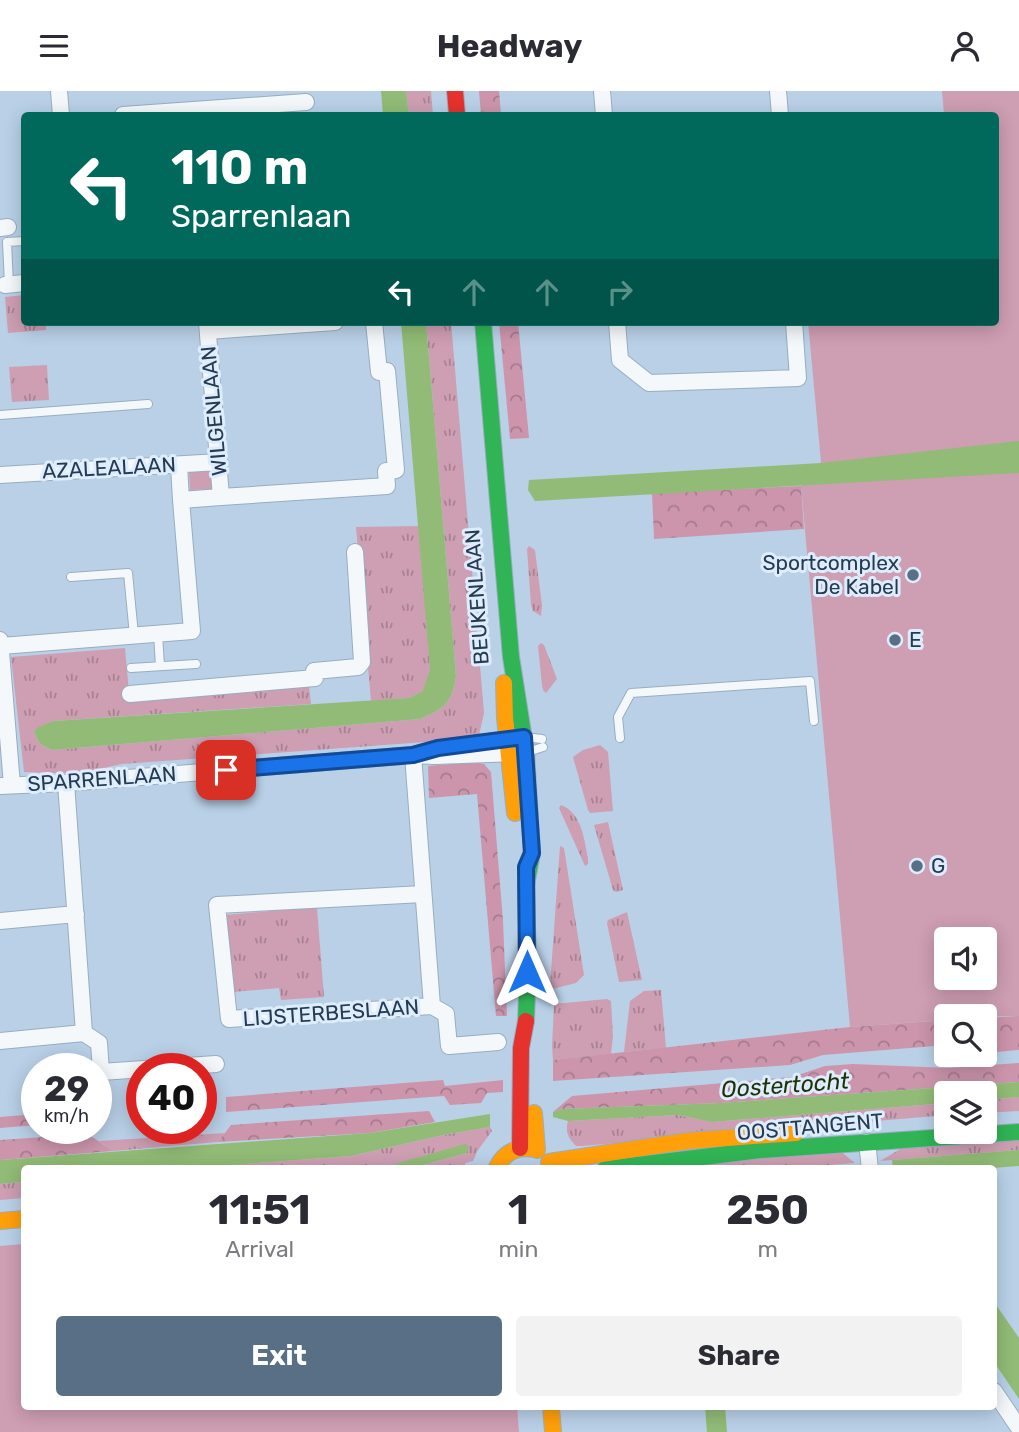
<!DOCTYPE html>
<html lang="en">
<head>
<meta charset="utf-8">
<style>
	body { margin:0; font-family:Rubik,sans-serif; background:#f2f2f3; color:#2b2b33; height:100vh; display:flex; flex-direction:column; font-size:26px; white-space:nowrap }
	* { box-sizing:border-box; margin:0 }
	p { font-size:23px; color:#7c7c81 }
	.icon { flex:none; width:38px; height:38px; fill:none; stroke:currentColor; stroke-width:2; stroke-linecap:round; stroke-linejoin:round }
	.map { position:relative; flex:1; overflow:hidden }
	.sheet { position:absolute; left:21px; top:1074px; width:976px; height:245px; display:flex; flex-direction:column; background:#fff; border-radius:7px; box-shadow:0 4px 18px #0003 }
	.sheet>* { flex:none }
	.hud { position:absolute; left:21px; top:21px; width:978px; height:214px; border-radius:7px; box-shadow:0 4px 18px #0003; background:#00695c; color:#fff; overflow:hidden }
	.buttons { position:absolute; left:934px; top:836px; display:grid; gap:14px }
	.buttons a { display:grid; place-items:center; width:63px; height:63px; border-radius:7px; background:#fff; box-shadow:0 4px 18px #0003; font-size:35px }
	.speed { position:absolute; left:21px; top:962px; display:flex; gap:14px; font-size:35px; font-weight:700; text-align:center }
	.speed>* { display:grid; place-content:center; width:91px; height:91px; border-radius:50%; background:#fff; box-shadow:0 4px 18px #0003; line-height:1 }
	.speed small { font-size:18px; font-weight:400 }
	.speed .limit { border:10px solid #d22; background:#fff; color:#111 }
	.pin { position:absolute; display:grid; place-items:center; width:60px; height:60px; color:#fff; margin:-30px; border-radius:14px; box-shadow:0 4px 10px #0006 }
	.me { position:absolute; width:77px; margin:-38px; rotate:0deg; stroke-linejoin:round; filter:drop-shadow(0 0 5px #0008) }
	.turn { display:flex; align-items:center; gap:24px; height:147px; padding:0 35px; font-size:32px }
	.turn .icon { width:91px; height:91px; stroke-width:2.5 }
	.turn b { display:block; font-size:49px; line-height:60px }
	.lanes { display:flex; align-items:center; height:66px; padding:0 35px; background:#0003; justify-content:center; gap:35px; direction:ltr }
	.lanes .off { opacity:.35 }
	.eta { display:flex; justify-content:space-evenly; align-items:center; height:119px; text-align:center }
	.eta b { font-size:42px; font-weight:700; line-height:49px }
	.cta { display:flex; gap:14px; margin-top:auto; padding:14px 35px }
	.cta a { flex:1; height:80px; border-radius:7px; background:#596f86; color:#fff; font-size:28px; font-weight:700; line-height:80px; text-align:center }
	.cta a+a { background:#f2f2f3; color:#2b2b33 }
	header { display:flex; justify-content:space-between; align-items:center; height:91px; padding:0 35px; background:#fff; font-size:32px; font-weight:700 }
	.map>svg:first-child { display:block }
</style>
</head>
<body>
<header><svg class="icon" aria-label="menu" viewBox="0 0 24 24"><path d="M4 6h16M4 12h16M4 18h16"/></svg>Headway<svg class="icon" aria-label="person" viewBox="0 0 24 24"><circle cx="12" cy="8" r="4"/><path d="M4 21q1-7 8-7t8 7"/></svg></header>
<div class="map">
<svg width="1019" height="1341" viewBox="0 0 1019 1341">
	<defs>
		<pattern id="grass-tufts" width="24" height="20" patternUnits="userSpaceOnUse" patternTransform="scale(1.75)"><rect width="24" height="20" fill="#ce9eb2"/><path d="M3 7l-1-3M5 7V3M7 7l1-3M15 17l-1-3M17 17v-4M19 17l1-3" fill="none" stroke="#a78293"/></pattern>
		<pattern id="forest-crowns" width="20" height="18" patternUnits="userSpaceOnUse" patternTransform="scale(1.75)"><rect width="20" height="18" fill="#cc95ac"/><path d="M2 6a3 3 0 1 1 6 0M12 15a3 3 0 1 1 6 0" fill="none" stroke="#a57b8e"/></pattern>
	</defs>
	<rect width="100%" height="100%" fill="#b9d0e7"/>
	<path fill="url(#grass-tufts)" d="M406,0H431L433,24H409Z
		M24,204V231H46V239L8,242L5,206Z
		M426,231H451L484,622L479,644L425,651L122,673L76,683L24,681L11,566L125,557L129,601L308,587L311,613L53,630L34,641L40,653L52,659L420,628C445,617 452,612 456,585Z
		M47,274L49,309L12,311L9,276Z
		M420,435L430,578L424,600L409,607L371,610L356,436Z
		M529,455L535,459L542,514L541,525L533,520L531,514L527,458Z
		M541,552L544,554L557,588L546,602L543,599L542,594L538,555Z
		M600,654L608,661L613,720L590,722L588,719L573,666L583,659Z
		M561,714C582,722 584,748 588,767V773L585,775L559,717Z
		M608,731L623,799L616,801L613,799L594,734Z
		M560,755L564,757L584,884L576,892L552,898L550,895Z
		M305,817H317L324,906L281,909L279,897L232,901L226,824Z
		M627,821L642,889L619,891L607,832L608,829Z
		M661,899L666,957L624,961L630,910L644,900Z
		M607,908L611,910L613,945L611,963L553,969L552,955L554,913Z
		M1019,1006V1020L985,1022V1009Z
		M947,1012V1024L582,1055H576C568,1047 565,1041 568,1030L678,1024L711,1031Z
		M490,1036L492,1040L478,1059L473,1070L465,1072L466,1077L458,1078H408L467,1062L405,1071L377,1078H179L351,1065L443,1044Z
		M225,1042L218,1051L113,1060L99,1050Z
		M1019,1046V1059L880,1070L907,1054Z
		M839,1059L855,1072L778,1078H647Z
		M24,1091V1107L0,1109V1093Z"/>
	<path fill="url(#forest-crowns)" d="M479,0H499L501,24H481Z
		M499,231H518L529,347L510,348Z
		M801,395L804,438L654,448L652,402Z
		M474,671L484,673L491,681L503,830L507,925H496L477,703L429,707L428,675Z
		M1019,925V959L985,962V927Z
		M947,929V954L823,964L790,974L553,990V969L850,936Z
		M1019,972V991L720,1012L562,1018L553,1021L572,1005L792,986L825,975L853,973L949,977Z
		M443,989L445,995L503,989V1001L487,1002L481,1012L450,1014L444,1005L226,1021V1006Z
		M429,1020L435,1031L370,1042L218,1051L231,1034Z
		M37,1023V1034L0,1037V1026Z
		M88,1043L113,1060L0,1069V1049Z"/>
	<path fill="#ce9eb2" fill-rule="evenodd" d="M942,0H1019V925L947,926V929L850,936L801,395L821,371L808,231H996V24H936L944,23ZM947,849H985V887H947Z
		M216,376L217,398L190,399L189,378Z
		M24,1153V1316H517L519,1341H0V1155Z"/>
	<path fill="#91bb76" d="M381,0H406L409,24H383Z
		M401,231H426L456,585C452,612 445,617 420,628L52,659L40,653L34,641L37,637L53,630L409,607L423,600L430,578Z
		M1019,350V382L535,410L528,399L529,389L821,372Z
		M1019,991V1006L985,1009V1003H947V1012L711,1031L678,1024L568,1030L553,1026V1021L562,1018L720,1012Z
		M490,1023V1036L443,1044L351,1065L179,1078H24V1091L0,1093V1069L370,1042Z
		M465,1053L469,1056L467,1062L408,1078H377Z
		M1019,1059V1075L980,1078H893L892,1069Z
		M994,1211L1019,1247V1308L994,1271Z
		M705,1316H725L727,1341H707Z"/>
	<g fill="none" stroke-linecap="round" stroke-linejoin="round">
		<g stroke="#99adc1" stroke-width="10">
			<path id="lane" d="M9,193L7,151L24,150
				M0,324L148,313
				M71,486L128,482L134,544
				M158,543L160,575
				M131,577L196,573
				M524,646L542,648
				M620,647L618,626L631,602L810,590L814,630
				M528,661L543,656"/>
		</g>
		<g stroke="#99adc1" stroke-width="18">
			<path id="street" d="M59,0L61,24
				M602,0L604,24
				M778,0L780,24
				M123,24L306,11
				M0,137L8,136
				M5,194L24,192
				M617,231L620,269L649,292L798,287L794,231
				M208,240L335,231
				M179,374L181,409
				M0,384L219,371
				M221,406L387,395L386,380L396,379L387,280L379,281L374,231
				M0,549L12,694
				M1,555L192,540L181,409L221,406L207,231
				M130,603L315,587L314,580L358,576L362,571L355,461
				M456,655L517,647
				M413,664L432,915L229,928L217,814L423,803
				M0,695L66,692L413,664L434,665L518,662
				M0,830L76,823
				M432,915L446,923L449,955L498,951
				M84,942L99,952L101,981L216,973
				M0,950L84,942L66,692
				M867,1051L870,1078
				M994,1300L1019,1337"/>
		</g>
		<g stroke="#99adc1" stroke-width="18">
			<path id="fast" d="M483,231L511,566L526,661L532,762L526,794L528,875L526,930
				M605,1078L760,1059L1019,1041"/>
		</g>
		<g stroke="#99adc1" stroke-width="18">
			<path id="slow" d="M504,592L505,627L515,722
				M534,1022L537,1059
				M549,1071L687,1050L796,1042
				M496,1078C504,1061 516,1055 535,1058
				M0,1130L24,1128
				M551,1316L553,1341"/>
		</g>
		<g stroke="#99adc1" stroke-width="18">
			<path id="jam" d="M455,0L457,24
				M520,1057L521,957L526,930"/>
		</g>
		<use href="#lane" stroke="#f4f8fb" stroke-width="8"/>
		<use href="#street" stroke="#f4f8fb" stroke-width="16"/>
		<use href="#fast" stroke="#30b455" stroke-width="16"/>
		<use href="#slow" stroke="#ff9f0a" stroke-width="16"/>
		<use href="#jam" stroke="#e5322d" stroke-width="16"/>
	</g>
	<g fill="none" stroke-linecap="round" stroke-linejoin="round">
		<g stroke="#114b97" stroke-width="18">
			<path id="route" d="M226,679L413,664L438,657L524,646L532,762L526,776L527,881"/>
		</g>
		<use href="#route" stroke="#1a73e8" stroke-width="12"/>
	</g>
	<g fill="#596f86" stroke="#ddedfe" stroke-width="2.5">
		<circle cx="913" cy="484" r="7"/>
		<circle cx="895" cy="549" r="7"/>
		<circle cx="917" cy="775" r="7"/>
	</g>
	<g text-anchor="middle" stroke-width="6" stroke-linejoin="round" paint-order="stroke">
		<g font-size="21" fill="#263b51" stroke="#ddedfe">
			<text transform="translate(214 320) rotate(-95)" y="7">WILGENLAAN</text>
			<text transform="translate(109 377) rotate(-3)" y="7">AZALEALAAN</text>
			<text transform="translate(477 506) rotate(-94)" y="7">BEUKENLAAN</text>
			<text transform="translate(102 688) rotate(-4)" y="7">SPARRENLAAN</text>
			<text transform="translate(331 922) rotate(-4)" y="7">LIJSTERBESLAAN</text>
			<text transform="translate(810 1036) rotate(-5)" y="7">OOSTTANGENT</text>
		</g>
		<g font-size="21" fill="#263b51" stroke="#ddedfe" text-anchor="start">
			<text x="899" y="479" text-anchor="end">Sportcomplex<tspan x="899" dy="24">De Kabel</tspan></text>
			<text x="909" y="556">E</text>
			<text x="931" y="782">G</text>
		</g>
		<g font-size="23" font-style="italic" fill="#1e3104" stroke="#ddedfe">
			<text transform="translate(785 994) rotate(-4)" y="8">Oostertocht</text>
		</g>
	</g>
</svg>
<div class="buttons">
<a><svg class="icon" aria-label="sound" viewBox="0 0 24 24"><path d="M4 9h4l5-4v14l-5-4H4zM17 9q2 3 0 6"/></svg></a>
<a><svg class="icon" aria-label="search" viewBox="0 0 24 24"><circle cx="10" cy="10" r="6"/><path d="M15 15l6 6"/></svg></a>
<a><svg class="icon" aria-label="layers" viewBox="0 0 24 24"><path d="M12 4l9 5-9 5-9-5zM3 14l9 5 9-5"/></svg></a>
</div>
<div class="speed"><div>29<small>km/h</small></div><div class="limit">40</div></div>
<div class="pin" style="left:226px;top:679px;background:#d93025"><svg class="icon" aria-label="arrive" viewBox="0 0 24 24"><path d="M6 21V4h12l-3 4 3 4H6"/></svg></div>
<svg class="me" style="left:527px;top:881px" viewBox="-20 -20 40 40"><path d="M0-17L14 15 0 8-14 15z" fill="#1a73e8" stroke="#fff" stroke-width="4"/></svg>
<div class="hud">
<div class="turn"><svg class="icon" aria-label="left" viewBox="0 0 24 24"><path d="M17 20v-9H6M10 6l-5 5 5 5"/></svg><div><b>110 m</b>Sparrenlaan</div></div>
<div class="lanes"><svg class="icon" aria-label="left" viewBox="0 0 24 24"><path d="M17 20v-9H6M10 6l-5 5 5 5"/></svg><svg class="icon off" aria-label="ahead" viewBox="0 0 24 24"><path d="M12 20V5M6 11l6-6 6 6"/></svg><svg class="icon off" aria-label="ahead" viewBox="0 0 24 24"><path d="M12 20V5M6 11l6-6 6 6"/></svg><svg class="icon off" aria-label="right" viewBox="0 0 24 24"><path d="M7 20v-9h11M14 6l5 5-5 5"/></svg></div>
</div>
<section class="sheet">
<div class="eta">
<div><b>11:51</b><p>Arrival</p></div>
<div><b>1</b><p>min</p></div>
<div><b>250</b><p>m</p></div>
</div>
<div class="cta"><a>Exit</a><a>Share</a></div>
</section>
</div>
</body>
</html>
